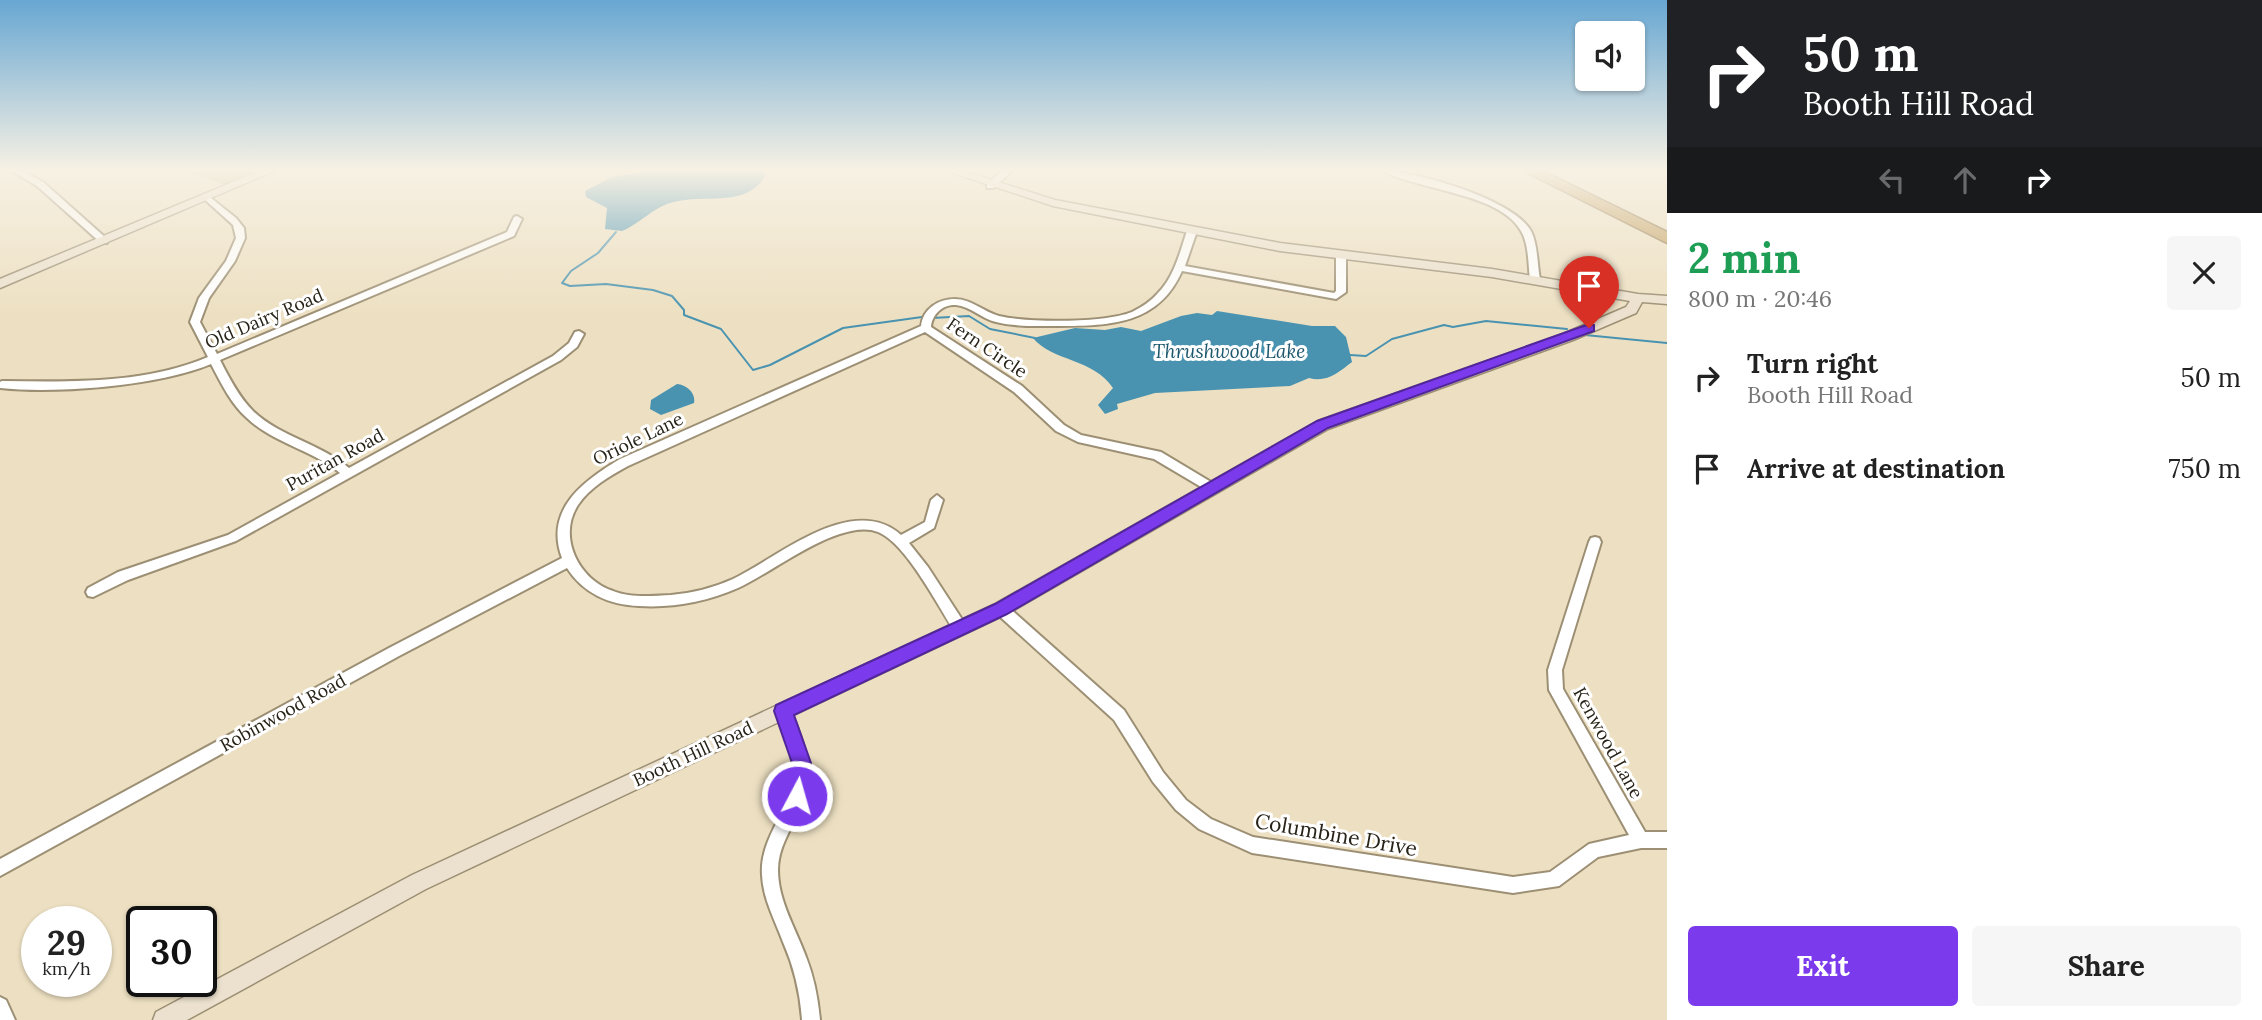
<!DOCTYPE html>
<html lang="en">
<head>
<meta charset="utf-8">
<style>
	body { margin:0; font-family:Lora,serif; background:#f6f6f6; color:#222; height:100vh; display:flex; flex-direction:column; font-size:26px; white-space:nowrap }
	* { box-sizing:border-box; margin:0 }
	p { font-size:23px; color:#767676 }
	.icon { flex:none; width:38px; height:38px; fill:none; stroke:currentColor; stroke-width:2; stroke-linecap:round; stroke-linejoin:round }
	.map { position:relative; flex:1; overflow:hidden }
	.details { display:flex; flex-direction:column; background:#fff; width:595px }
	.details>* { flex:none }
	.top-card { background:#202124; color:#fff; overflow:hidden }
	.controls { position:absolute; left:1575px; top:21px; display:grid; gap:14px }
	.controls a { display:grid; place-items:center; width:70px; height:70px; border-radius:7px; background:#fff; box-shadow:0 2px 5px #0004; font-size:35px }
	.speed { position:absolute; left:21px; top:906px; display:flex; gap:14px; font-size:35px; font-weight:700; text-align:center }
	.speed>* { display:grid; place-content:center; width:91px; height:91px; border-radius:50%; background:#fff; box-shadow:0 2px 5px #0004; line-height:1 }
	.speed small { font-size:18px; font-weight:400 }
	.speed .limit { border:4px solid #111; border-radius:10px; background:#fff; color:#111 }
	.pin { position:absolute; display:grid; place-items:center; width:60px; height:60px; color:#fff; margin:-72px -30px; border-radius:50% 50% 50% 0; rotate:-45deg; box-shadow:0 0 7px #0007 }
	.pin .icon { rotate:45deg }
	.me { position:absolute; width:77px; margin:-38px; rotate:6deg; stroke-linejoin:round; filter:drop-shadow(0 0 5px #0008) }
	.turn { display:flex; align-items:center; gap:24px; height:147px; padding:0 21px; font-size:32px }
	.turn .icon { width:91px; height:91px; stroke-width:2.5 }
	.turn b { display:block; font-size:49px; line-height:60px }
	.lanes { display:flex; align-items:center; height:66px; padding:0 21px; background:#0003; justify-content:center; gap:35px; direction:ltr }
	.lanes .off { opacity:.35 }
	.round { display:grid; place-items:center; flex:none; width:74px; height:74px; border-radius:7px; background:#f6f6f6 }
	.overview { display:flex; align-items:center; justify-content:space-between; height:119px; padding:0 21px }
	h1 { font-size:42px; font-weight:700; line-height:52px; color:#1e9e55 }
	.button { display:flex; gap:14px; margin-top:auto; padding:14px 21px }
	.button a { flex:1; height:80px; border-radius:7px; background:#7c3aed; color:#fff; font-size:28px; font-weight:700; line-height:80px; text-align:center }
	.button a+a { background:#f6f6f6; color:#222 }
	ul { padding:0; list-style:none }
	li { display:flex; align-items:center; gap:21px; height:91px; padding:0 21px }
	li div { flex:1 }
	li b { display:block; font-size:26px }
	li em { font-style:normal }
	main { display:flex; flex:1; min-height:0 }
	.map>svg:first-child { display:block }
</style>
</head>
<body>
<main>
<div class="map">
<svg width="1667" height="1020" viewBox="0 0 1667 1020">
	<rect width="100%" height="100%" fill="#ede0c2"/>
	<path fill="#aeb878" d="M186,171H259L225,185Z"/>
	<path fill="#4993b1" d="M650,171H764L765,176C748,208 703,194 674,202C653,207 641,223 622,231L605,229L607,208L586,197L585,191L612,177Z
		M1217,311L1312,326H1335L1346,337L1352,362C1339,372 1327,383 1309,378L1290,386L1155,393L1117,404L1118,409L1105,414L1098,405L1113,388C1093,358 1053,362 1033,338L1075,328L1105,330L1121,327L1141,331L1181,316L1197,313L1212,315Z
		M677,384C687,385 696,393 694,403L661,415L650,409L651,400Z"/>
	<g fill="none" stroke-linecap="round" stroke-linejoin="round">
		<path stroke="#4993b1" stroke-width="2" d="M616,232L598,253L571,271L562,283L570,286L606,284L653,290L672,296L684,310V315L721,329L753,370L770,365L843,328L922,317
			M932,318L969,316L990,329L1035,338
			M1585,335L1667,343
			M1350,355L1366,356L1392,339L1444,325L1453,327L1486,321L1567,329"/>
		<g stroke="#9c8f74" stroke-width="4">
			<path id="street" d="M12,171H23L43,182L107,239V243H101L37,186Z
				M1002,171H1012L993,188H987V184Z
				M1383,171C1417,171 1514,200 1531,231C1538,245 1537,264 1540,279L1538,281L1535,282L1530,279C1528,264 1529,244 1521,231C1500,193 1418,190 1383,171Z
				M206,194L236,218L244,228L245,238L235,261L209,298L200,322L217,354L507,232L514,217L517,216L522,219L514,236L220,360C229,378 239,397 253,411C279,436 321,444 349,468L553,356L569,343L575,332L579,331L584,334L577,347L561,360L236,541L128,580L93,597L88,596L86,592L88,588L118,572L228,535L340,473C312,450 273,443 247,418C231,404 221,383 211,364C159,386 56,394 0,388V382L2,381C69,382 145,384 208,357L190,322L199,298L226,261L236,238L233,225L202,197Z
				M1192,228L1197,231L1185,266L1334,293L1336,291V256L1341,253L1346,256V292L1336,299L1182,271C1159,324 1110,326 1060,326C1038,326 1016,327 996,322C982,319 970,306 956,305C943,304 932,314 931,327L1022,386L1064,425L1081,435L1161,452L1216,485L1218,488L1216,491H1208L1154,459L1078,442L1056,431L1014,392L925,332L628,466C610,476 590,487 578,505C557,537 579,580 613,591C630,598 652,596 671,595C692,593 713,588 733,579C779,557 852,492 901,535L925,522L931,500L937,495L943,500L934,528L909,543L928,567L965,624L967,628L965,632L960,634L955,632C938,606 906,543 878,532C841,517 772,573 738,588C706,602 673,608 639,606C609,605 583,593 567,568L399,656L0,876V859L389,648L562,558C544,510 583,481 620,459L921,326C923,309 938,299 955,299C971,299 984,312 999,316C1029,323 1104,323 1132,312C1142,307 1151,301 1158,293C1174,277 1180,252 1187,231Z
				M1595,537L1599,538L1601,542L1562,670L1563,689L1645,832H1667V848H1641L1598,857L1559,886L1513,893L1252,853L1199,829L1176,810L1153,782L1114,720L996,613L994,609L996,605L1001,603L1006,605L1124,710L1163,772L1186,800L1211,819L1253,837L1513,877L1550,872L1589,844L1629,835L1549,690L1548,670L1589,542L1591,538Z
				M783,704L788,706C806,744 816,774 797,815C789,833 778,849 778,870C778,901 796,929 806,957C814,977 818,998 820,1020H802C800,992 794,967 783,942C775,920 763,899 762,875C760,849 775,827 786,804C801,773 789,740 776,711L778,706Z
				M0,997L6,1000L15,1020H0Z"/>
		</g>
		<g stroke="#9c8f74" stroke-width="3">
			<path id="secondary" d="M259,171H274L0,288V279Z
				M947,171H964L1055,200L1280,243L1492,269L1638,294L1667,296V304L1642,302L1636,313L1573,340L1328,429L1007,614L426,889L187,1020H153L156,1012L412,875L995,604L1318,421L1563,334L1626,307L1630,301L1492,277L1280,251L1053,206Z"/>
		</g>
		<g stroke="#8b7143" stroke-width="3">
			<path id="highway" d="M1524,171H1543L1667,232V243Z"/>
		</g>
		<use href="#street" fill="#fff" fill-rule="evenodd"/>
		<use href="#secondary" fill="#ece1ce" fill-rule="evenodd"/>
		<use href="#highway" fill="#c09b5a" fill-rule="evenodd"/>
	</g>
	<linearGradient id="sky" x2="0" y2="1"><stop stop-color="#68a7d2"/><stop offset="0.54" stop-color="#f7f1e4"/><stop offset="1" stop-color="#f7f1e4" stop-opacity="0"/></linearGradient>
	<rect width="1667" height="314" fill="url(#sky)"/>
	<path fill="#7c3aed" stroke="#51269a" stroke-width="2" d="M1589,324L1594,325V331L1328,428L1007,614L794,715L811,763L804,802L797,805L790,802L787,796L792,763L774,711L776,705L995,604L1317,421Z"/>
	<g text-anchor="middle" stroke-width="6" stroke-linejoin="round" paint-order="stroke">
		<g font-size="18" fill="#282318" stroke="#fff">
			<text transform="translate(264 319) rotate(-23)" y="6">Old Dairy Road</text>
			<text transform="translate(987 348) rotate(34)" y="6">Fern Circle</text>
			<text transform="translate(638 439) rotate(-26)" y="6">Oriole Lane</text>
			<text transform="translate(335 460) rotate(-29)" y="6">Puritan Road</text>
			<text transform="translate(283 713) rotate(-29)" y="6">Robinwood Road</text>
			<text transform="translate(1608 743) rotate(61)" y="6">Kenwood Lane</text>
			<text transform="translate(693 754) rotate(-25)" y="6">Booth Hill Road</text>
		</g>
		<g font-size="19" font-style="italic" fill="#1e586f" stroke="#fff">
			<text x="1229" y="358">Thrushwood Lake</text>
		</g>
		<g font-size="21" fill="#282318" stroke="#fff">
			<text transform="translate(1336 835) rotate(10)" y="7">Columbine Drive</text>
		</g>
	</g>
</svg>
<div class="controls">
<a><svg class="icon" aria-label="sound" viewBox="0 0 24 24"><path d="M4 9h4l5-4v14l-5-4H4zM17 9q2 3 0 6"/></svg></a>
</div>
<div class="speed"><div>29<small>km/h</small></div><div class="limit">30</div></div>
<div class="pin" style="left:1589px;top:328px;background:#d93025"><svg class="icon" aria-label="arrive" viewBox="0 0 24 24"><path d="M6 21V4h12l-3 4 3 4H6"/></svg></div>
<svg class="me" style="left:797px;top:796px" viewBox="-20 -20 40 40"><circle r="17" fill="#7c3aed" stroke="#fff" stroke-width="3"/><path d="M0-11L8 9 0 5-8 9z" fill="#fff"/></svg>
</div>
<section class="details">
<div class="top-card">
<div class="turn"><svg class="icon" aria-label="right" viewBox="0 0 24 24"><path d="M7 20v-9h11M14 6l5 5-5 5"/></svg><div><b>50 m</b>Booth Hill Road</div></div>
<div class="lanes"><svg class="icon off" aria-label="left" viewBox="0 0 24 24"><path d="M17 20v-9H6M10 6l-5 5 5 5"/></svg><svg class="icon off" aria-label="ahead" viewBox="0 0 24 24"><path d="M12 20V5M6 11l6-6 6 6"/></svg><svg class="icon" aria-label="right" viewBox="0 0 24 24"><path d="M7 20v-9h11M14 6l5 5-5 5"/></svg></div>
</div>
<div class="overview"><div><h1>2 min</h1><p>800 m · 20:46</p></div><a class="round"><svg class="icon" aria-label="close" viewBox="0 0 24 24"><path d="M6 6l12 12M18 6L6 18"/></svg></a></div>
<ul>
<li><svg class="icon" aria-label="right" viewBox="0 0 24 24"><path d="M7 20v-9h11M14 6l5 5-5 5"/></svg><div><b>Turn right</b><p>Booth Hill Road</p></div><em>50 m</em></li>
<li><svg class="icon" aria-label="arrive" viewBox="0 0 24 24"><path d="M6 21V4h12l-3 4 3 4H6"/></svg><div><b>Arrive at destination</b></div><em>750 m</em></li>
</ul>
<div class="button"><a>Exit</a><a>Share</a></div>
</section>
</main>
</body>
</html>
